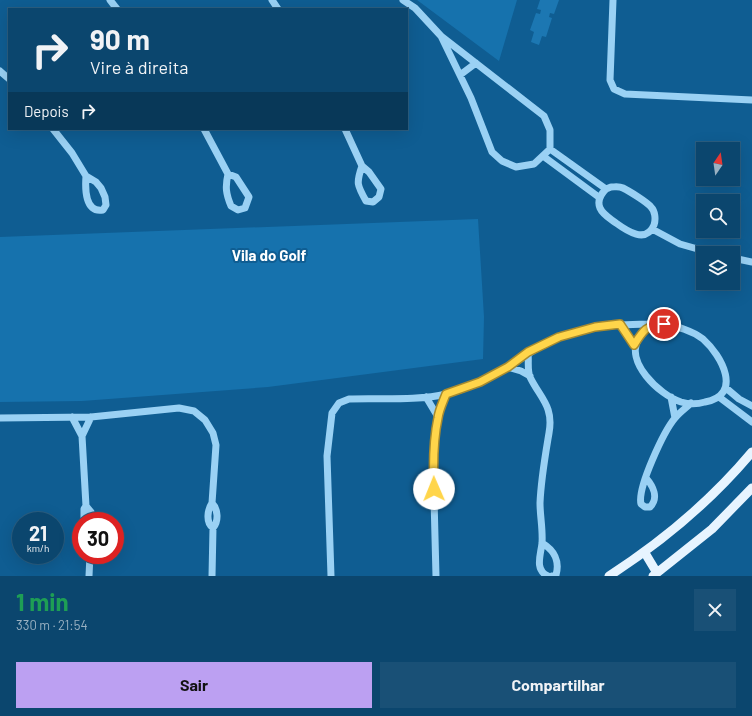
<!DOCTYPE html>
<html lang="pt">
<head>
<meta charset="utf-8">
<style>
	body { margin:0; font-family:Barlow,sans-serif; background:#195076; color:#f1f3f6; height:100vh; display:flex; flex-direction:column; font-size:15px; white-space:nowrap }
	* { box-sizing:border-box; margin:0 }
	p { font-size:13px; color:#9ab1c2 }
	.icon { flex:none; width:22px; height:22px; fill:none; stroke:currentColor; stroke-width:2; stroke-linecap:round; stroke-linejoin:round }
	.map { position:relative; height:576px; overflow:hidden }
	.side { display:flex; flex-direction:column; background:#0b466e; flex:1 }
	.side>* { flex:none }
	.guide { position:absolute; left:8px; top:8px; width:400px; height:122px; border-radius:0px; box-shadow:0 4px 16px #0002,0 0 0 1px #2b5e81; background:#0b466e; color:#f1f3f6; overflow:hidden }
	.needle { width:26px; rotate:13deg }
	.tools { position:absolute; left:696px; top:142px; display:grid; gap:8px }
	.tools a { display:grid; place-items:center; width:44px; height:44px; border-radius:0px; background:#0b466e; box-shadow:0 4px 16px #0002,0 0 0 1px #2b5e81; font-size:20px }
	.speed { position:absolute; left:12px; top:512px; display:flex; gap:8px; font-size:20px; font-weight:700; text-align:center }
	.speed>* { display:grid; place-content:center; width:52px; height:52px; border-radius:50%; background:#0b466e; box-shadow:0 4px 16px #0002,0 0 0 1px #2b5e81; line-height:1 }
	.speed small { font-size:10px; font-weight:400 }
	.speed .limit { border:6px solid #d22; background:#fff; color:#111 }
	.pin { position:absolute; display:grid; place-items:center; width:34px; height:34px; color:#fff; margin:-17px; border:2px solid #fff; border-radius:50%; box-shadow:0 1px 4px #0007 }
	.me { position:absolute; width:44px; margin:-22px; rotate:359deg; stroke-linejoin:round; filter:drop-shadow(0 0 3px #0008) }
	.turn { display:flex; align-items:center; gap:14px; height:84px; padding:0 16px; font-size:18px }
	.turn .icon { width:52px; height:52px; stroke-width:2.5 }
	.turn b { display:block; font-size:28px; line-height:34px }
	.then { display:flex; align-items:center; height:38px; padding:0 16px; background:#0003; gap:8px; font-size:15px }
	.round { display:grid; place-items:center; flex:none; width:42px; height:42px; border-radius:0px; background:#195076 }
	.headline { display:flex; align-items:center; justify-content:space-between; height:68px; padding:0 16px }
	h1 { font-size:24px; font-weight:700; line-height:30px; color:#1e9e55 }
	.action { display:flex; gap:8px; margin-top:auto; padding:8px 16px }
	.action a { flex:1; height:46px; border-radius:0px; background:#bca0f2; color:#111; font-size:16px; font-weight:700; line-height:46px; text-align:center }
	.action a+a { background:#195076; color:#f1f3f6 }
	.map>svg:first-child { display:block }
</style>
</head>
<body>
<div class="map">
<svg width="752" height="576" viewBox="0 0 752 576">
	<rect width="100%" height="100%" fill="#0f5d92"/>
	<path fill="#1672ad" d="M417,0H517L499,61Z
		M478,219L484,317L483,359L268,387L82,401L0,402V237Z"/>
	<path fill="#1c77b2" d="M540,0H559L554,14L550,13L549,17L552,18L546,37L542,36L539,45L531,42L534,32L530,30L536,13L540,14L541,10L537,9Z"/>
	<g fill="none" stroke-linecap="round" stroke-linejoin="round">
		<path stroke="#9ad1f4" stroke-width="7" d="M110,0L117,9
			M272,0L278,9
			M403,0L415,8L441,36
			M613,0L610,80L614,89L625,94L752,100
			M441,36L544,116L550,130V149L534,164L516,167L502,161L492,152L471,98Z
			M0,71L9,79
			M460,75L476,63
			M53,129L72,153L86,176L96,182L101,188L105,197L106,205L103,210C85,213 85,189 86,176
			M204,129L228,174C225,187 226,194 231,206L238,210L245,208L249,197L236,177L228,174
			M345,129L362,166L369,172L381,189L379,197L373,202L366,201C357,185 356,183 362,166
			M550,149L606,189
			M543,156L600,198
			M611,187C615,187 619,186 623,188C629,191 647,202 651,207C655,211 656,219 654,225C646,244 627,231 616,223C611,219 603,215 600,208C597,201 601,194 606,189Z
			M652,229L680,244L712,253
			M733,258L752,262
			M620,324L634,345
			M664,324C678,327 691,330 703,339C722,356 743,395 705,402C698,404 688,404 681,402C659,395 624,361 639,338C641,334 645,329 649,327C653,325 659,325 664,324Z
			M528,353C529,360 527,370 530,377C540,398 554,406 549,433C545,457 541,479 540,503C540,516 543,530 542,543C541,554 534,570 548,576
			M508,367L521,371L530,376
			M726,388L739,399L752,406
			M426,397L438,417
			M671,397L675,418
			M719,397L752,422
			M72,417L82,436
			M0,418L91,417L179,408L194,411L205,420L213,433L216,445L212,503
			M646,478C653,486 659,498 650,507H645L641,504C637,488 664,431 675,418C680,412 686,408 691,403
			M86,506L82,436L91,417
			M84,521V509L86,506L91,512L92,521
			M542,543C554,550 560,561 556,575L552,576
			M89,576L90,555
			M212,576L213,528C219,521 218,509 212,503C208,509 205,522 213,528
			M331,576L327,456L332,413L339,403L349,399C378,398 419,401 446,394C467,389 489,379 507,368C525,357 540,344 559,337C593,324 628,324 664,324
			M436,576L433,459L438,417L446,394"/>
		<path stroke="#e7f4ff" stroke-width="9" d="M645,553L657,573
			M609,576C663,541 711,501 752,452
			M653,576L712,529L752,488"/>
	</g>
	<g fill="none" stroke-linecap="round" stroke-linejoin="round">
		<g stroke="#a68a30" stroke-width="10">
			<path id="route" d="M434,489C433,465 433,441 438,418C439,410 443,402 446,394L480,382L508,367L528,352L559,337L595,327L620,324L634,345C644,329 645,327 664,324"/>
		</g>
		<use href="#route" stroke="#ffd54a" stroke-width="7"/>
	</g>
	<g text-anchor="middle" stroke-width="4" stroke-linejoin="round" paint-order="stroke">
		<g font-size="15" font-weight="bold" fill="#fff" stroke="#0f5d92">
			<text x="269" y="261">Vila do Golf</text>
		</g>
	</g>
</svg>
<div class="tools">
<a><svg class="needle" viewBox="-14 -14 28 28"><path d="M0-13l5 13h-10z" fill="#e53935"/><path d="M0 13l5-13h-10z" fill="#9ab1c2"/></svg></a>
<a><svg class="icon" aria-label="search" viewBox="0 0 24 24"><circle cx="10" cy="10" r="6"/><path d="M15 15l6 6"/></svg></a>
<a><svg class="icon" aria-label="layers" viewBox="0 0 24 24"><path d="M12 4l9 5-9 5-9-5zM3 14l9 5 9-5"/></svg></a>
</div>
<div class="speed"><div>21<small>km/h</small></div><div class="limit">30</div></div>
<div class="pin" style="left:664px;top:324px;background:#d93025"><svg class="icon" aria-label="arrive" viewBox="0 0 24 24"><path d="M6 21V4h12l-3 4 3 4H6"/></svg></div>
<svg class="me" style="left:434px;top:489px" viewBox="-20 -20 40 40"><circle r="19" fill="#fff"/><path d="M0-13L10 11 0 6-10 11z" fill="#ffd54a"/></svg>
<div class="guide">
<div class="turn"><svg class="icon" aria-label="right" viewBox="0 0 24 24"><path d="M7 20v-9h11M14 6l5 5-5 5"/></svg><div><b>90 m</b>Vire à direita</div></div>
<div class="then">Depois<svg class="icon" aria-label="right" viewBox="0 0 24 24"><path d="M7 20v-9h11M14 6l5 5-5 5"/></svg></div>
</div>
</div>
<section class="side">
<div class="headline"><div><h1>1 min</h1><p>330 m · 21:54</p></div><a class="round"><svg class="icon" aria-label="close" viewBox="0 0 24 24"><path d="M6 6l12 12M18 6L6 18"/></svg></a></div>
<div class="action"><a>Sair</a><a>Compartilhar</a></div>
</section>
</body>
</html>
